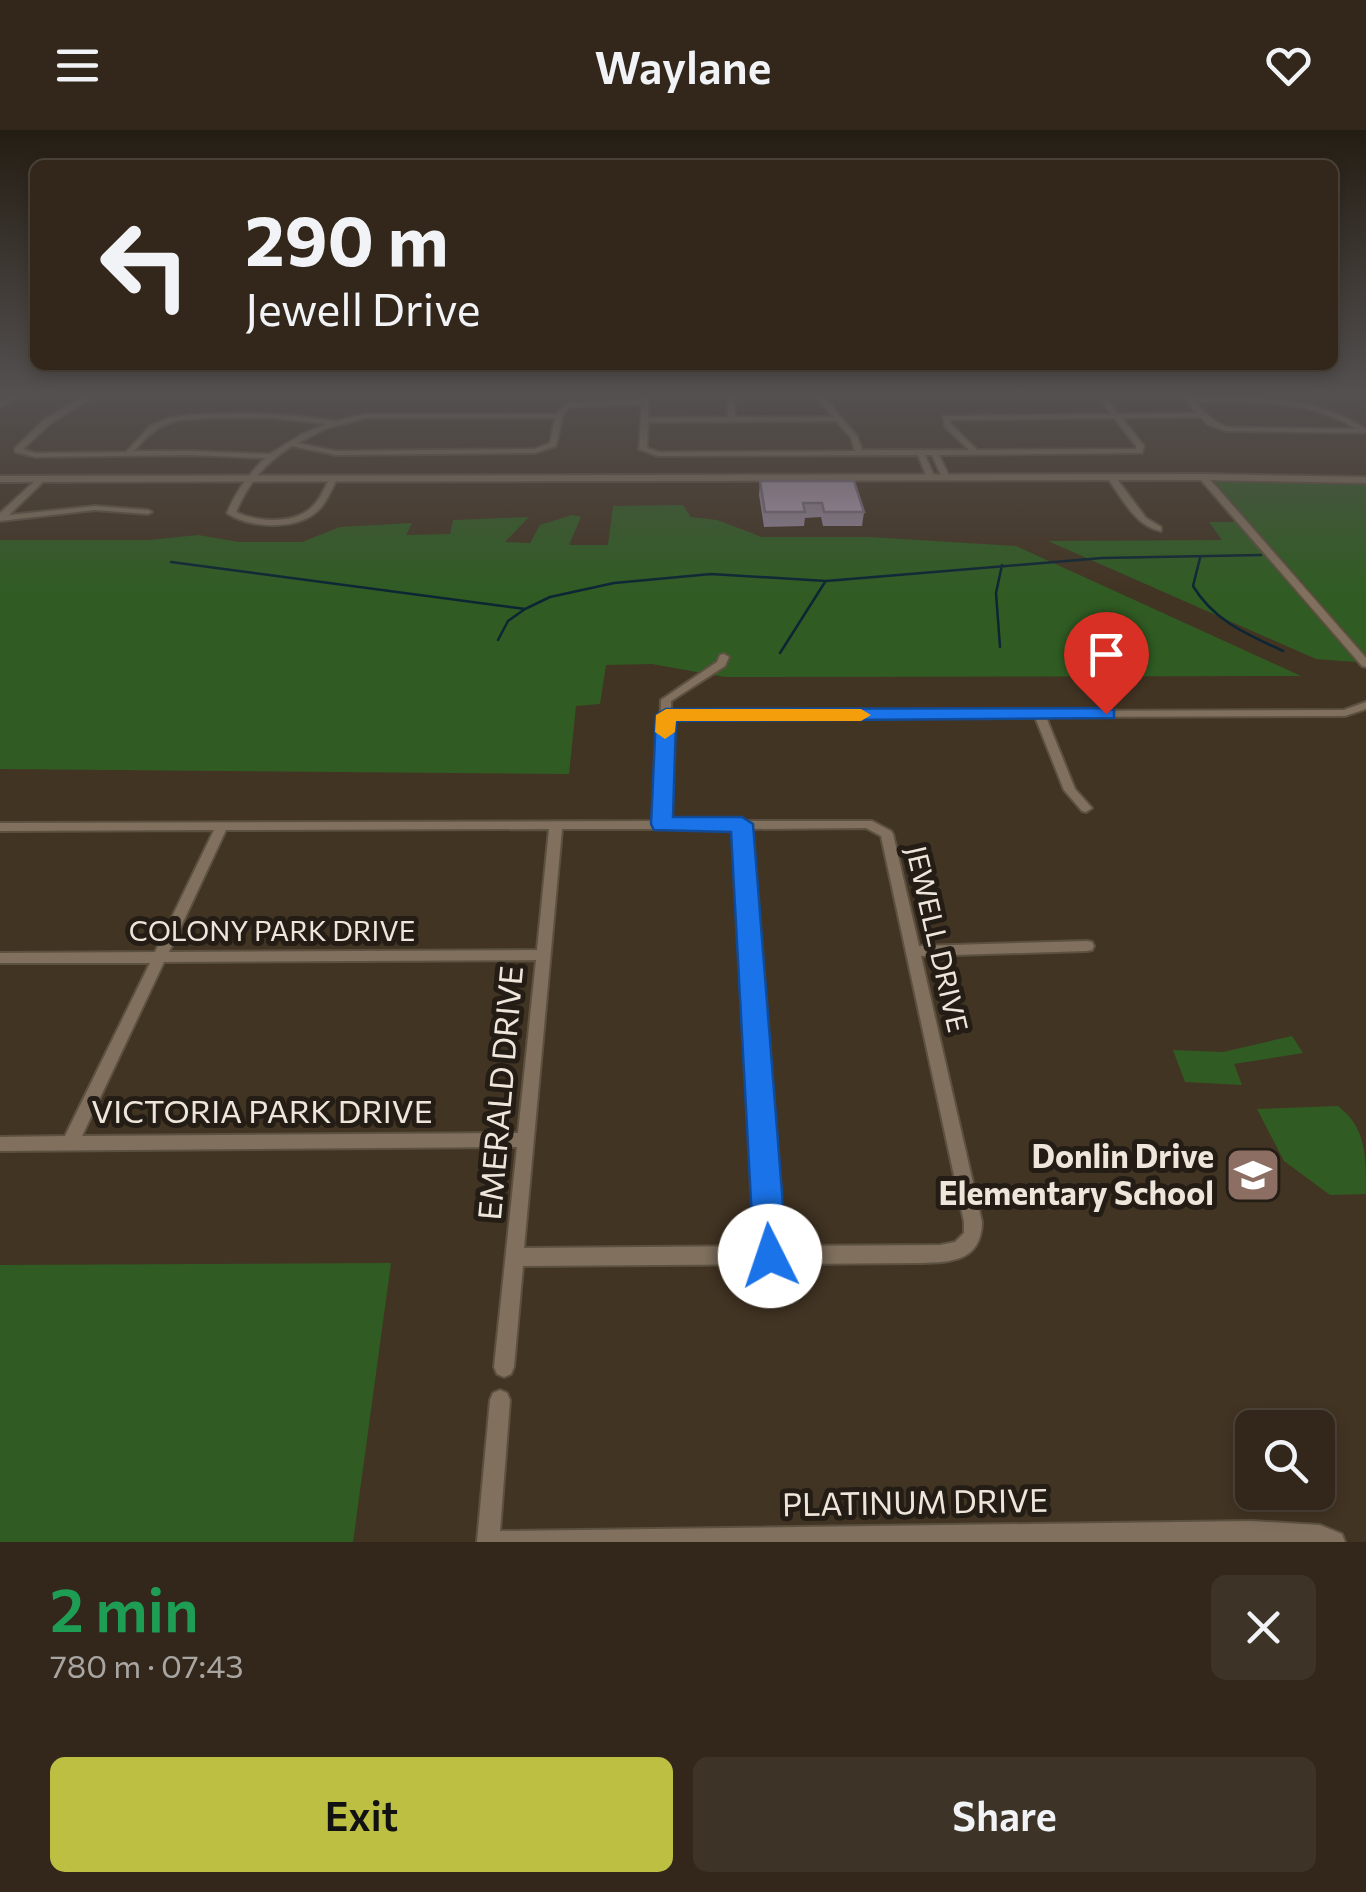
<!DOCTYPE html>
<html lang="en">
<head>
<meta charset="utf-8">
<style>
	body { margin:0; font-family:Commissioner,sans-serif; background:#3d3327; color:#f1f3f6; height:100vh; display:flex; flex-direction:column; font-size:38px; white-space:nowrap }
	* { box-sizing:border-box; margin:0 }
	p { font-size:32px; color:#a8a5a2 }
	.icon { flex:none; width:55px; height:55px; fill:none; stroke:currentColor; stroke-width:2; stroke-linecap:round; stroke-linejoin:round }
	.map { position:relative; height:1412px; overflow:hidden }
	.details { display:flex; flex-direction:column; background:#32271a; flex:1 }
	.details>* { flex:none }
	.top-card { position:absolute; left:30px; top:30px; width:1308px; height:210px; border-radius:15px; box-shadow:0 5px 15px #0003,0 0 0 2px #4d4439; background:#32271a; color:#f1f3f6; overflow:hidden }
	.tools { position:absolute; left:1235px; top:1280px; display:grid; gap:20px }
	.tools a { display:grid; place-items:center; width:100px; height:100px; border-radius:15px; background:#32271a; box-shadow:0 5px 15px #0003,0 0 0 2px #4d4439; font-size:50px }
	.pin { position:absolute; display:grid; place-items:center; width:85px; height:85px; color:#fff; margin:-102px -42px; border-radius:50% 50% 50% 0; rotate:-45deg; box-shadow:0 0 10px #0007 }
	.pin .icon { rotate:45deg }
	.me { position:absolute; width:110px; margin:-55px; rotate:356deg; stroke-linejoin:round; filter:drop-shadow(0 0 8px #0008) }
	.turn { display:flex; align-items:center; gap:35px; height:210px; padding:0 50px; font-size:45px }
	.turn .icon { width:130px; height:130px; stroke-width:2.5 }
	.turn b { display:block; font-size:70px; line-height:85px }
	.round { display:grid; place-items:center; flex:none; width:105px; height:105px; border-radius:15px; background:#3d3327 }
	.overview { display:flex; align-items:center; justify-content:space-between; height:170px; padding:0 50px }
	h1 { font-size:60px; font-weight:600; line-height:75px; color:#1e9e55 }
	.button { display:flex; gap:20px; margin-top:auto; padding:20px 50px }
	.button a { flex:1; height:115px; border-radius:15px; background:#bdbf43; color:#111; font-size:40px; font-weight:600; line-height:115px; text-align:center }
	.button a+a { background:#3d3327; color:#f1f3f6 }
	header { display:flex; justify-content:space-between; align-items:center; height:130px; padding:0 50px; background:#32271a; font-size:45px; font-weight:600 }
	.map>svg:first-child { display:block }
</style>
</head>
<body>
<header><svg class="icon" aria-label="menu" viewBox="0 0 24 24"><path d="M4 6h16M4 12h16M4 18h16"/></svg>Waylane<svg class="icon" aria-label="heart" viewBox="0 0 24 24"><path d="M12 20l-8-8c-3-5 5-10 8-4 3-6 11-1 8 4z"/></svg></header>
<div class="map">
<svg width="1366" height="1412" viewBox="0 0 1366 1412">
	<rect width="100%" height="100%" fill="#423423"/>
	<path fill="#305c23" d="M1214,351L1366,355V525Z
		M683,375L691,387L717,390L762,407H870L1016,416L1301,546L725,547L652,534L606,535L600,574L576,576L569,644L0,639V410H150L198,405L239,412H302L340,397L412,393L406,405L450,404L453,390L529,387L505,412L530,413L540,395L572,385L581,387L569,415H608L613,376Z
		M1209,392H1235L1356,532L1316,529L1048,411L1222,410Z
		M1292,906L1303,923L1234,934L1242,955L1185,952L1173,920L1223,922Z
		M1338,976C1366,998 1366,1023 1366,1064L1330,1065L1284,1031L1257,979Z
		M391,1133L353,1412H0V1135Z"/>
	<g fill="none" stroke-linecap="round" stroke-linejoin="round">
		<path stroke="#0c2634" stroke-width="2.5" d="M1200,428L1193,456C1214,491 1247,504 1283,521
			M171,432L525,479L550,467L614,453L711,444L826,451L1102,428L1261,425
			M498,510L508,491L525,479
			M1000,517L996,463L1002,435
			M780,523L825,452"/>
		<g stroke="#5c5141" stroke-width="4">
			<path id="minor" d="M87,265H96L51,293L23,319L35,323L126,322L150,296L169,288L190,285L244,283L298,286L336,291L366,284H556L568,273L642,270L643,265H649L648,288L728,287V265H734L735,287H833L815,265H822L857,306L862,320H969L945,297L943,286L1111,284L1097,265H1104L1118,284L1197,283L1180,265H1187L1190,268C1254,267 1309,264 1366,299V303L1225,301L1207,294L1201,287L1122,288L1144,316L1142,323L939,325L950,348L946,350L942,348L932,325H925L935,348L931,350L927,348L918,325L658,326L639,319L642,274L570,277L563,284L556,316L535,323L336,325L292,316C265,333 248,353 236,382C257,392 295,395 313,376C321,368 325,357 330,347L337,349C331,361 325,376 314,384C292,400 249,398 227,383C236,361 248,345 265,328L190,325L35,327L15,322V318L45,289ZM1194,272C1250,271 1306,268 1356,299L1226,297L1213,290ZM215,288H272L327,294L302,304L270,324L190,321H134C162,288 174,290 215,288ZM366,288H555L550,313L534,319L336,321L298,313L327,298ZM1114,288L1136,316V319L977,320L951,294L950,290ZM836,291L851,308L855,321L659,322L647,318L648,292Z
				M1108,345H1114L1146,388L1161,397V401C1136,397 1121,367 1107,347Z
				M1200,345H1206L1366,528V537L1362,536L1200,349Z
				M38,348L45,350L9,385L95,376L148,380L152,382L148,384L95,380L0,391V383Z
				M724,524L729,527L725,536L671,571V582L1344,580L1366,572V579L1345,586L1046,587L1075,659L1092,678L1086,682L1082,681L1064,660L1035,587L671,588L668,691H872L891,701L893,704L919,816L1087,811L1092,812L1094,816L1092,820L1087,821L921,826L982,1092C981,1131 953,1132 921,1133L523,1136L514,1237L511,1244L504,1247L497,1244L494,1237L517,1017L0,1021V1007L65,1006L150,833H0V823L155,822L214,700L0,701V693L656,691L661,570L717,532L720,525ZM866,698L881,706L964,1092V1103L955,1112L940,1115L779,1116L749,699ZM549,699L537,820L169,822L226,700ZM562,699H736L761,1116L524,1118ZM536,830L518,1003L82,1006L164,832Z
				M500,1260L507,1263L510,1270L500,1401L1252,1391L1320,1395L1342,1404L1345,1412H477L490,1270L493,1263Z"/>
		</g>
		<g stroke="#5c5141" stroke-width="4">
			<path id="tertiary" d="M12,265H22L0,278V272Z
				M1203,344L1366,347V353L1203,350L0,352V346Z"/>
		</g>
		<use href="#minor" fill="#80705d" fill-rule="evenodd"/>
		<use href="#tertiary" fill="#80705d" fill-rule="evenodd"/>
	</g>
	<path fill="#908293" d="M760,351L864,382L862,396H823L821,387L805,388L804,396L764,397L759,365Z"/>
	<path fill="#a897ab" stroke="#766a78" stroke-width="2.5" d="M760,351H854L864,382H824L822,373H803L805,382H765Z"/>
	<linearGradient id="sky" x2="0" y2="1"><stop stop-color="#241d13"/><stop offset="0.57" stop-color="#545050"/><stop offset="1" stop-color="#545050" stop-opacity="0"/></linearGradient>
	<rect width="1366" height="463" fill="url(#sky)"/>
	<path fill="#1a73e8" stroke="#114b97" stroke-width="2.5" d="M1106,578L1114,580V588L676,591L673,687H742L753,694L787,1126L782,1137L770,1141L759,1137L754,1126L731,702L654,700L651,694L656,585L666,579Z"/>
	<path fill="#f59e0b" d="M666,579H861L871,585L861,591H676L675,602L665,609L655,602L656,585Z"/>
	<defs>
		<g id="school-square" transform="scale(2.875)"><rect x="-9" y="-9" width="18" height="18" rx="4" fill="#8d6e63" stroke="#241d16"/><path d="M0-5L7-2L0 1L-7-2ZM-4 1L0 2.5L4 1V4Q0 6-4 4Z" fill="#fff"/></g>
	</defs>
	<g fill-rule="evenodd">
		<use href="#school-square" x="1253" y="1045"/>
	</g>
	<g text-anchor="middle" stroke-width="10" stroke-linejoin="round" paint-order="stroke">
		<g font-size="28" fill="#efe6db" stroke="#241d16">
			<text x="272" y="811">COLONY PARK DRIVE</text>
			<text transform="translate(937 809) rotate(77)" y="10">JEWELL DRIVE</text>
		</g>
		<g font-size="32" fill="#efe6db" stroke="#241d16">
			<text transform="translate(501 963) rotate(-85)" y="11">EMERALD DRIVE</text>
			<text x="262" y="993">VICTORIA PARK DRIVE</text>
			<text transform="translate(915 1373) rotate(-1)" y="11">PLATINUM DRIVE</text>
		</g>
		<g font-size="32" font-weight="bold" fill="#efe6db" stroke="#241d16" text-anchor="end">
			<text x="1214" y="1038">Donlin Drive<tspan x="1214" dy="37">Elementary School</tspan></text>
		</g>
	</g>
</svg>
<div class="tools">
<a><svg class="icon" aria-label="search" viewBox="0 0 24 24"><circle cx="10" cy="10" r="6"/><path d="M15 15l6 6"/></svg></a>
</div>
<div class="pin" style="left:1106px;top:584px;background:#d93025"><svg class="icon" aria-label="arrive" viewBox="0 0 24 24"><path d="M6 21V4h12l-3 4 3 4H6"/></svg></div>
<svg class="me" style="left:770px;top:1126px" viewBox="-20 -20 40 40"><circle r="19" fill="#fff"/><path d="M0-13L10 11 0 6-10 11z" fill="#1a73e8"/></svg>
<div class="top-card">
<div class="turn"><svg class="icon" aria-label="left" viewBox="0 0 24 24"><path d="M17 20v-9H6M10 6l-5 5 5 5"/></svg><div><b>290 m</b>Jewell Drive</div></div>
</div>
</div>
<section class="details">
<div class="overview"><div><h1>2 min</h1><p>780 m · 07:43</p></div><a class="round"><svg class="icon" aria-label="close" viewBox="0 0 24 24"><path d="M6 6l12 12M18 6L6 18"/></svg></a></div>
<div class="button"><a>Exit</a><a>Share</a></div>
</section>
</body>
</html>
